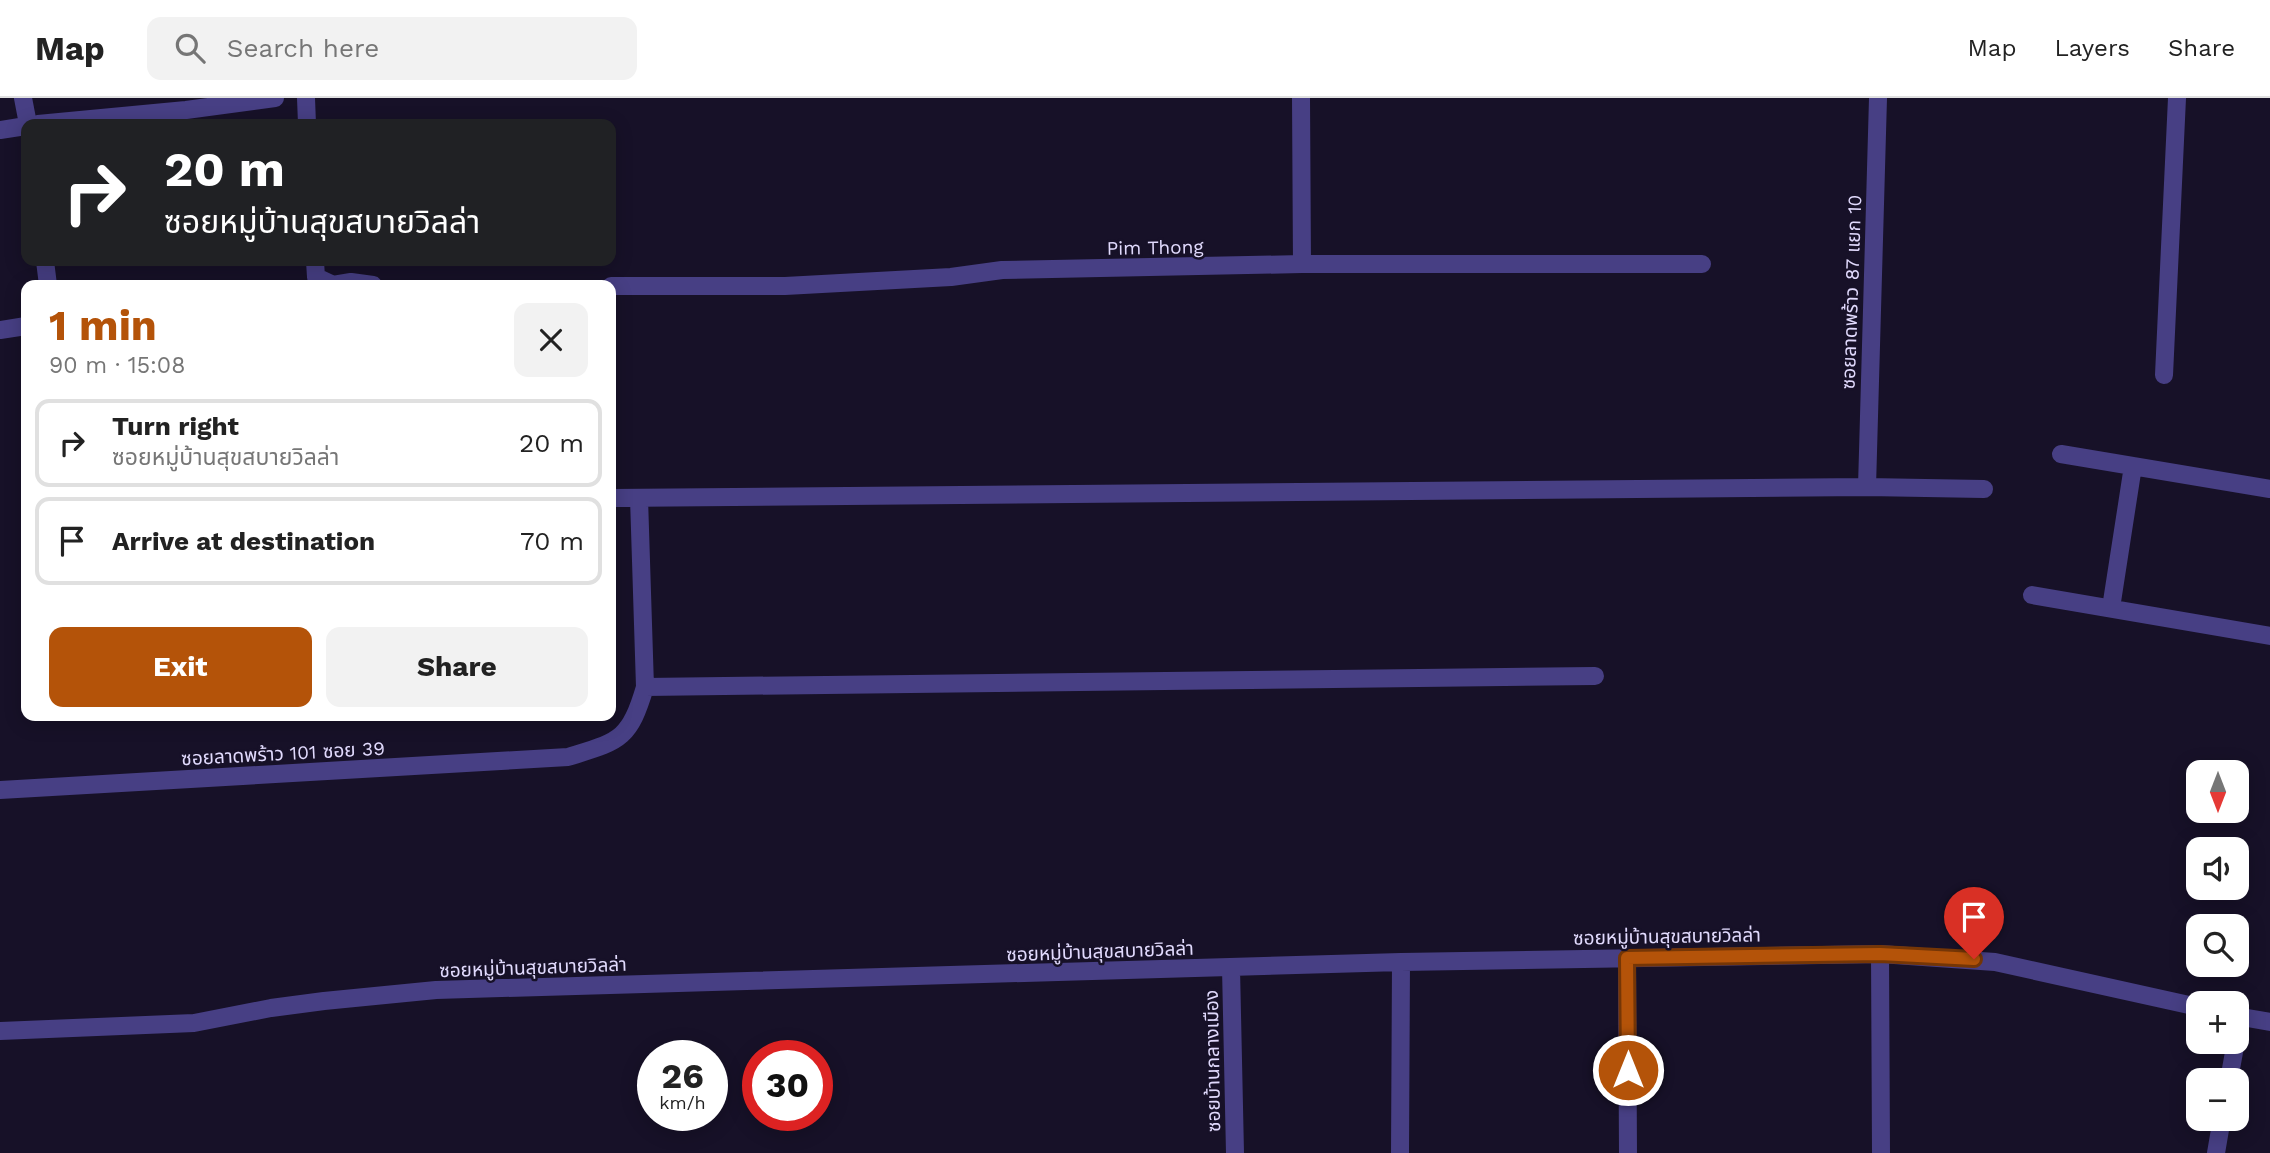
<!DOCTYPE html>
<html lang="en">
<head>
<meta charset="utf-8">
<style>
	body { margin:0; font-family:"Work Sans","Noto Sans Thai",sans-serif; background:#f2f2f2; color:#222; height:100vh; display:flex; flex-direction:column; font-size:26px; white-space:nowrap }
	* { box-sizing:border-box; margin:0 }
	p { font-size:23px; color:#767676 }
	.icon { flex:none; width:38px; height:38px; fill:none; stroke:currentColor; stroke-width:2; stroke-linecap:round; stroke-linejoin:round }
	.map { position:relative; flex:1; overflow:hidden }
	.details { position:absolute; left:21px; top:182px; width:595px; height:441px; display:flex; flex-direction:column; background:#fff; border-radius:14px; box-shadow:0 4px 18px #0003 }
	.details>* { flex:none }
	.hud { position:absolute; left:21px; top:21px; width:595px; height:147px; border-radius:14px; box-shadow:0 4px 18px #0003; background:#202124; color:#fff; overflow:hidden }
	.needle { width:46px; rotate:180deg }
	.controls { position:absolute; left:2186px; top:662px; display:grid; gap:14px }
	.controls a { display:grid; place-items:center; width:63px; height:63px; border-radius:14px; background:#fff; box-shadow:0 4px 18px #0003; font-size:35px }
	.speed { position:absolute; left:637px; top:942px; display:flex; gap:14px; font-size:35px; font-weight:700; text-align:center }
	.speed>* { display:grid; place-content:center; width:91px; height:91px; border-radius:50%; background:#fff; box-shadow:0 4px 18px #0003; line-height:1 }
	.speed small { font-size:18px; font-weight:400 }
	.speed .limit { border:10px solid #d22; background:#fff; color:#111 }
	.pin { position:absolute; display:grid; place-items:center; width:60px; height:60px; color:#fff; margin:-72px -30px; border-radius:50% 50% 50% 0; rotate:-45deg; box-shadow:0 0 7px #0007 }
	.pin .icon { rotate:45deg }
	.me { position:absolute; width:77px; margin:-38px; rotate:0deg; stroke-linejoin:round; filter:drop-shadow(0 0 5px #0008) }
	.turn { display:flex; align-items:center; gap:24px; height:147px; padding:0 28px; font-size:32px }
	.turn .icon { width:91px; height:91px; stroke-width:2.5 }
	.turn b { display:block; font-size:49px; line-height:60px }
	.round { display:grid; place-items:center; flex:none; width:74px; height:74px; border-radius:14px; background:#f2f2f2 }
	.head { display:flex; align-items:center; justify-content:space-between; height:119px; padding:0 28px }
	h1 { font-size:42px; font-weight:700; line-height:52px; color:#b45309 }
	.action { display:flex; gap:14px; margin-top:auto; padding:14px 28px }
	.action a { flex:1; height:80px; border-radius:14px; background:#b45309; color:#fff; font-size:28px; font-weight:700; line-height:80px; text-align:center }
	.action a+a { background:#f2f2f2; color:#222 }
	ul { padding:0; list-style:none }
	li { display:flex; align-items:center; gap:21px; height:88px; margin:0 14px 10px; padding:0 14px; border:4px solid #e0e0e0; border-radius:14px }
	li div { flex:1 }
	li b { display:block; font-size:26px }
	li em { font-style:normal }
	header { display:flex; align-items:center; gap:42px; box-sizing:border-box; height:98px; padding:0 35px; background:#fff; border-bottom:2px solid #e0e0e0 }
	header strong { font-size:33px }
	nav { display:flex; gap:38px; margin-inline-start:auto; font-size:24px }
	.search { width:490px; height:63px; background:#f2f2f2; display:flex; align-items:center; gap:18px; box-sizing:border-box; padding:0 24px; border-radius:14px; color:#767676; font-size:26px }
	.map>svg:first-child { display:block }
</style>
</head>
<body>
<header>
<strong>Map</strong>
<div class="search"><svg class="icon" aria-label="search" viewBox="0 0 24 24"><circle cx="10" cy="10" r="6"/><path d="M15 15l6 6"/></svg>Search here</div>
<nav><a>Map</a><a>Layers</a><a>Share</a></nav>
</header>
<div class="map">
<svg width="2270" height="1055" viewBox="0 0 2270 1055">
	<rect width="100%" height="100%" fill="#171128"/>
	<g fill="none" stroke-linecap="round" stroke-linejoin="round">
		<path stroke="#473f84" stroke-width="18" d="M23,0L28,26
			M306,0L307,26
			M1301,0L1302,166
			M38,26L186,12L275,0
			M0,32L26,28
			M45,163L48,187
			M315,163L316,179L333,187L351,184L373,187
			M611,188H785L951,179L1002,172L1302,166H1702
			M0,232L26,228
			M2164,277L2177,0
			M2061,356L2270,391
			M1867,389L1878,0
			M611,400L1867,389L1984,391
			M2032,497L2270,538
			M2111,510L2133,368
			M645,589L1595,578
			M0,692L568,659C619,643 629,643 645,589L639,400
			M1880,856L1881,1055
			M1627,860L1628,1055
			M1231,870L1235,1055
			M2236,918L2270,924
			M0,933L194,925L271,910L324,903L436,892L1401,864L1880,856L1995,864L2198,909
			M2229,982L2236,943
			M1400,1055L1401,864
			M2216,1055L2222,1020"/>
	</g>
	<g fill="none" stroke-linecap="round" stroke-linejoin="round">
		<g stroke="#753606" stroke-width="18">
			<path id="route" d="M1628,972L1627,860L1880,856L1974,861"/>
		</g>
		<use href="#route" stroke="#b45309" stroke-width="12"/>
	</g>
	<g text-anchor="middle" stroke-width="5" stroke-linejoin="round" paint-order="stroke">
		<g font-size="19" fill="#e1dafd" stroke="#171128">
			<text transform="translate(1155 149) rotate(-1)" y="7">Pim Thong</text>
			<text transform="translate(1851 194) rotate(-88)" y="7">ซอยลาดพร้าว 87 แยก 10</text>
			<text transform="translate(283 655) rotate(-3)" y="7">ซอยลาดพร้าว 101 ซอย 39</text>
			<text transform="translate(1667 838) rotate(-1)" y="7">ซอยหมู่บ้านสุขสบายวิลล่า</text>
			<text transform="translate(1100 853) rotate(-2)" y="7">ซอยหมู่บ้านสุขสบายวิลล่า</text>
			<text transform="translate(533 869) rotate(-2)" y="7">ซอยหมู่บ้านสุขสบายวิลล่า</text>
			<text transform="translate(1212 963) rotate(-91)" y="7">ซอยบ้านกลางเมือง</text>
		</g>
	</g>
</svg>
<div class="controls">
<a><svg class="needle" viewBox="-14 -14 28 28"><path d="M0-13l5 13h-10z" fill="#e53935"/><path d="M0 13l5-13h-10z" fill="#767676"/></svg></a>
<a><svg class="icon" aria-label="sound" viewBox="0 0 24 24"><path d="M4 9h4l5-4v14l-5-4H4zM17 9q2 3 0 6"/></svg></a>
<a><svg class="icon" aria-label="search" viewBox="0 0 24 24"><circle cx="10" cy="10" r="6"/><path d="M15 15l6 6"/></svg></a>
<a>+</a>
<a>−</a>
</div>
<div class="speed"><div>26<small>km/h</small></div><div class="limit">30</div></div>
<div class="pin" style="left:1974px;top:861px;background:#d93025"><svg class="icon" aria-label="arrive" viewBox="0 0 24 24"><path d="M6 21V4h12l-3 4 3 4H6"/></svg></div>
<svg class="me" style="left:1628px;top:972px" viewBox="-20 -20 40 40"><circle r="17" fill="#b45309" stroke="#fff" stroke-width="3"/><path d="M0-11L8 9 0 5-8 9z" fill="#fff"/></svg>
<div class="hud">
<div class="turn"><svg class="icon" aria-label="right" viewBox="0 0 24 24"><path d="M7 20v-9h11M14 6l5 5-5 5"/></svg><div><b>20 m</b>ซอยหมู่บ้านสุขสบายวิลล่า</div></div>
</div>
<section class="details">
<div class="head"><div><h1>1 min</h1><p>90 m · 15:08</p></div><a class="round"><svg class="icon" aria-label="close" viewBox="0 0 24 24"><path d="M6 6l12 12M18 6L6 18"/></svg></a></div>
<ul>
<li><svg class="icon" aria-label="right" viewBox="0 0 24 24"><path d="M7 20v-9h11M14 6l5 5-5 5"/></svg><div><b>Turn right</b><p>ซอยหมู่บ้านสุขสบายวิลล่า</p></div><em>20 m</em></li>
<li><svg class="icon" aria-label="arrive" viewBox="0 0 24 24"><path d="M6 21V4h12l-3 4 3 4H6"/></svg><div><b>Arrive at destination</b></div><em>70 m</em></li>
</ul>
<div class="action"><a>Exit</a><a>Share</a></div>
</section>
</div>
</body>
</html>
